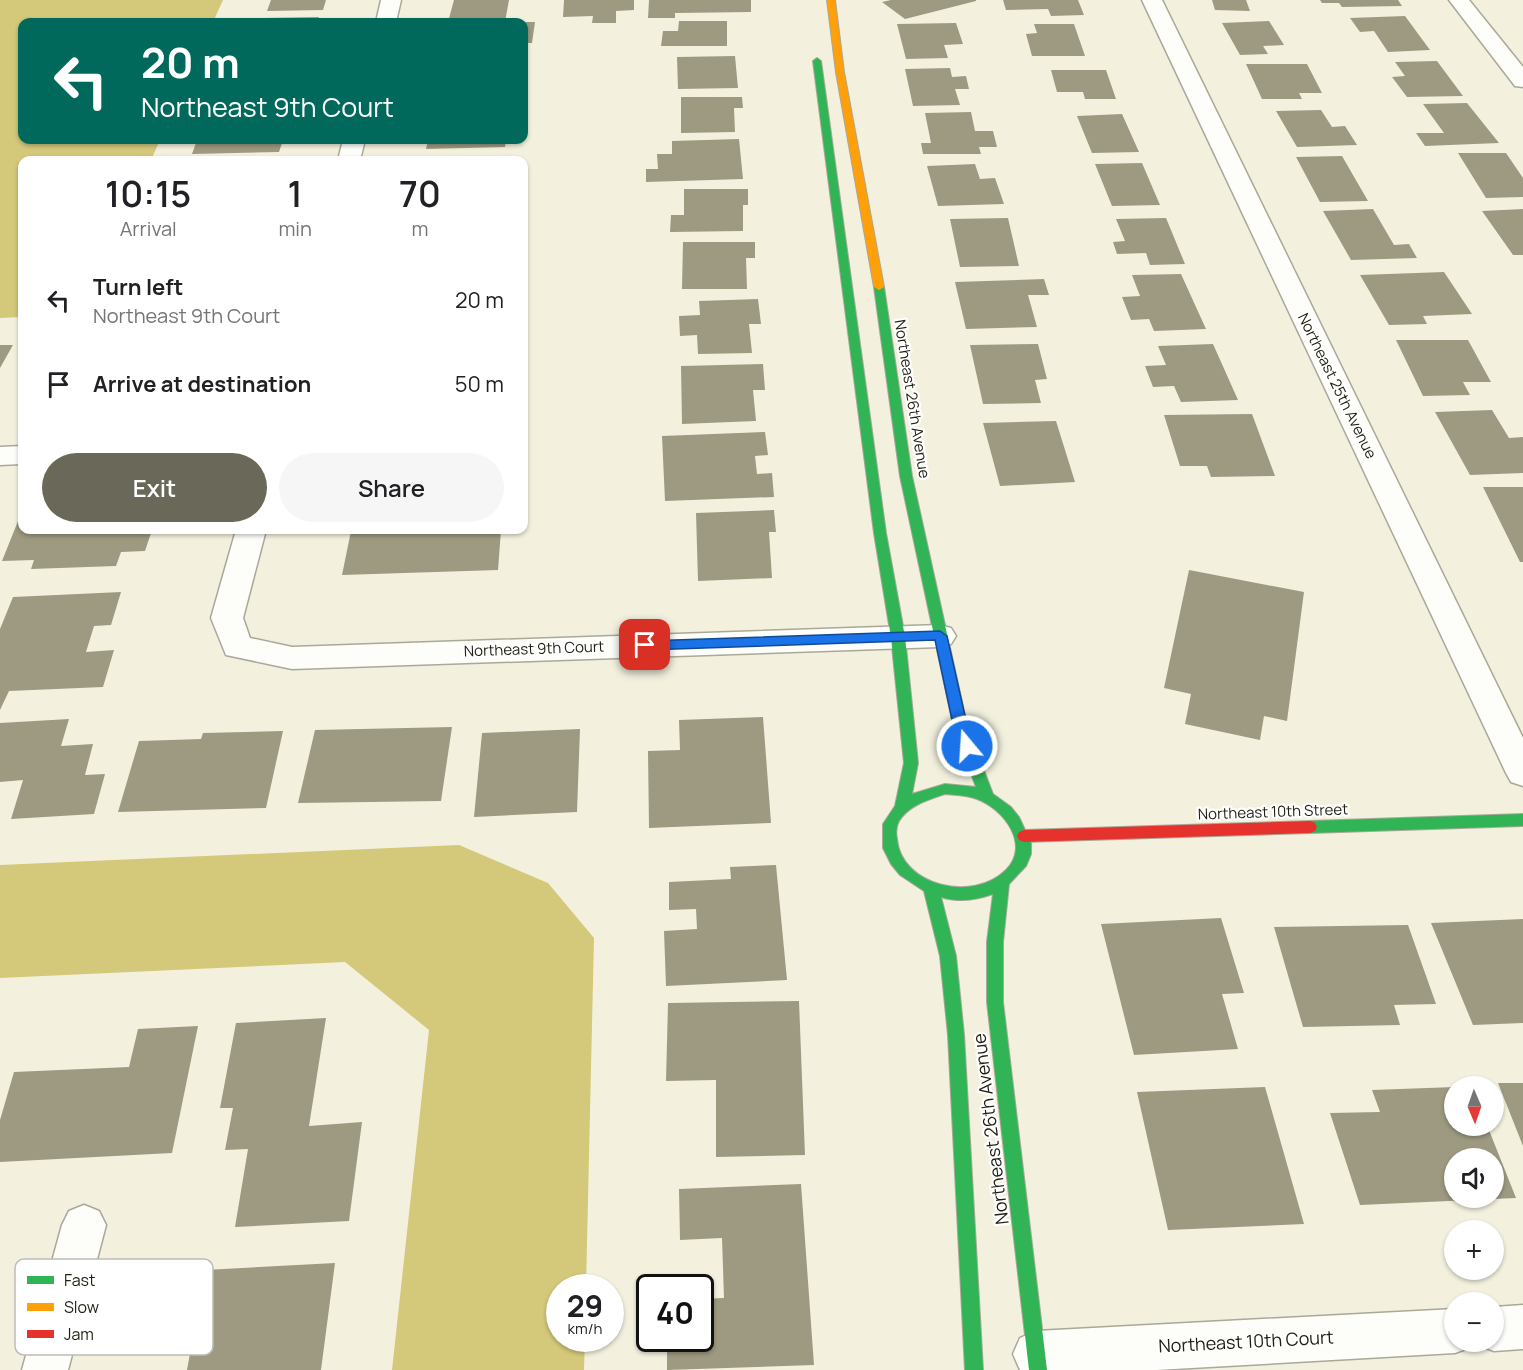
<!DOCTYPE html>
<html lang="en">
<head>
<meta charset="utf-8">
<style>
	body { margin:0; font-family:Manrope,sans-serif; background:#f6f6f6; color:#202124; height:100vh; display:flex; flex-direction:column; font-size:22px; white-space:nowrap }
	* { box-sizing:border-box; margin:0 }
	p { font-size:20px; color:#757577 }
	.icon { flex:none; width:33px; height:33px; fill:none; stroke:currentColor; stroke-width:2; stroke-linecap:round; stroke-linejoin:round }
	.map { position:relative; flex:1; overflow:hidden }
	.side { position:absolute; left:18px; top:156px; width:510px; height:378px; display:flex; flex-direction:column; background:#fff; border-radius:12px; box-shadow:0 2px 4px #0004 }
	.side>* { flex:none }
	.hud { position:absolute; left:18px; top:18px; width:510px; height:126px; border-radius:12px; box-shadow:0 2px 4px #0004; background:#00695c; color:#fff; overflow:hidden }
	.needle { width:39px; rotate:178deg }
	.fabs { position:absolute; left:1444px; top:1076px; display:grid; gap:12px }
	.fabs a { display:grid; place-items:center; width:60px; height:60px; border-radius:50%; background:#fff; box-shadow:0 2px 4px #0004; font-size:30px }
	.speed { position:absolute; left:546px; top:1274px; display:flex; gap:12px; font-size:30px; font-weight:700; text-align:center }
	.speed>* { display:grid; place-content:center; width:78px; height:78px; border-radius:50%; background:#fff; box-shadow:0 2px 4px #0004; line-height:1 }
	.speed small { font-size:15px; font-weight:400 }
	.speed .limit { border:3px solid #111; border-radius:9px; background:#fff; color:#111 }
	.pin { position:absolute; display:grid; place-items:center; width:51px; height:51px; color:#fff; margin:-26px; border-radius:12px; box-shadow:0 3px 9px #0006 }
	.me { position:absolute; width:66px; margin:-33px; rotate:342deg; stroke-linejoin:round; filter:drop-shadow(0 0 4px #0008) }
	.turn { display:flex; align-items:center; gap:21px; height:126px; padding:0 24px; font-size:27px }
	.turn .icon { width:78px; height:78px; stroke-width:2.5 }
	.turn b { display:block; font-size:42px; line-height:51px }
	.eta { display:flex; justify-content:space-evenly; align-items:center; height:102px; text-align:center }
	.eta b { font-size:36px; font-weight:600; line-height:42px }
	.button { display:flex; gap:12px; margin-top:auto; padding:12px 24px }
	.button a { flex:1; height:69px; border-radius:36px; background:#6a6859; color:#fff; font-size:24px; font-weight:600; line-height:69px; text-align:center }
	.button a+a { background:#f6f6f6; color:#202124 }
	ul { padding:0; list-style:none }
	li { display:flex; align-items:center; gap:18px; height:84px; padding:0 24px }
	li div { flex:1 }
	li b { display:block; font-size:22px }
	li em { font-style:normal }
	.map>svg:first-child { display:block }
</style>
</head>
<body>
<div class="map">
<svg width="1523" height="1370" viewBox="0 0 1523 1370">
	<rect width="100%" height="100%" fill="#f3f1de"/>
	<path fill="#d4c87b" d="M0,0H223L213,22H22V140H160L151,160H22V317L0,318Z
		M459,845L548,883L594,938L586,1287H560V1338H585L584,1370H392L429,1030L345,962L0,978V865Z"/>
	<path fill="#9d9a81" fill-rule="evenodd" d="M271,0H326L323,10L267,11Z
		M454,0H509L505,22H448Z
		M564,0H634V10L616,11V23H592L593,16L563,17Z
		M649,0H751V12L675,13V18H648Z
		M891,0H976V1L905,19L882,2Z
		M1003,0H1078L1084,15L1051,16L1048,9L1006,10Z
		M1212,0H1246L1250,11L1215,10Z
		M1320,0H1398L1402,6L1342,7L1339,3H1322Z
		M1405,16L1430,50L1388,52L1374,31L1360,32L1350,18Z
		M319,17L317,22H261L263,18Z
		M679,21H727V46H661L663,31H678Z
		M1269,21L1284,45L1263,46L1268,54L1240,55L1222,23Z
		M524,22H535L532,43H524Z
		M956,23L963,44L944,45L948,58L906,59L897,24Z
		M1034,24H1074L1085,56H1032L1026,34L1037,33Z
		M735,56L738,88L678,89L677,57Z
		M1437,61L1463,96L1407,97L1392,77L1405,76L1395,62Z
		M1246,64H1307L1322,93H1299L1302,99H1262Z
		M950,68L952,77L966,76L969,89H955L960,105L913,106L905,69Z
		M1051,70H1106L1116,99H1085L1083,92H1057Z
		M681,97H742L743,108H734L735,132L681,133Z
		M1467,103L1499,143L1425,146L1416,133H1444L1423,104Z
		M1321,110L1332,127L1345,126L1357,145L1297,147L1276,111Z
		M971,112L975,131H993L997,147H979L981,154H923L921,143H931L925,113Z
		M1122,114L1139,152L1092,153L1077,116Z
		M739,139L743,179L646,182V169H658L657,154H672V141Z
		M197,140H283L279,152L192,154Z
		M428,140H506L505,147L426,149Z
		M1458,153H1506L1523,178V197L1486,198Z
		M1342,156L1368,201L1320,202L1296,157Z
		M1142,163L1160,205L1112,206L1095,164Z
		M975,164L980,179L995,178L1004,204L938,206L927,166Z
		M684,189H748V205H743V231L670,232L671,215H684Z
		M1373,209L1394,245L1409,244L1417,258L1351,260L1323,211Z
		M1523,209V255H1513L1482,211Z
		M1008,218L1019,266L960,267L950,219Z
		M1166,218L1185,264L1150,265L1146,253L1117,254L1113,242L1125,241L1116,219Z
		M683,242H755V258H746L747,289H682Z
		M1444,272L1472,314L1423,316L1427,324L1389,325L1360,275Z
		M1181,274L1206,329L1154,331L1149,319L1131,320L1122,297L1140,296L1132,275Z
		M1044,279L1049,295H1028L1037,327L966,329L955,282Z
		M758,299L761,324H749L752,353L698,354L697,335L680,336L679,316L700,315L699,301Z
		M1396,340H1468L1491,382H1463L1470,395L1423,396Z
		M1038,344L1047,379L1035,380L1041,403L983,404L970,345Z
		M1213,344L1238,400L1181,402L1174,386L1153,387L1145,366L1166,365L1158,346Z
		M0,345H13L0,368Z
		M763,364L765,390H753L756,421L682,424L681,366Z
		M1492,410L1509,438L1523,437V473L1470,475L1435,412Z
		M1252,414L1275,476L1211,477L1207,466H1180L1164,415Z
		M1056,421L1075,482L1000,486L983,423Z
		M765,432L768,455L755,456L757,474L772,473L774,497L665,501L662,436Z
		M1483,487H1523V562H1520Z
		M774,510L776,532H769L772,578L698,581L696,513Z
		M22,511V530H152L145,551L121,552L116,566L31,569L34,560L2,561Z
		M361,530H501L498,570L342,575L351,531Z
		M1189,570L1304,592L1287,721L1264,716L1260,740L1185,724L1191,694L1164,688Z
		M121,592L111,625L94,626L86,652L114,650L103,687L9,691L0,710V629L13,597Z
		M763,717L771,823L649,828L648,751L680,750L679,720Z
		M69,719L61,746L93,744L85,775L105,774L94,814L11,819L23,780L0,782V723Z
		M452,727L441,801L298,803L315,730Z
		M580,729L577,812L474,817L482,733Z
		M283,731L266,808L118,812L139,741L201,739L203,733Z
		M776,865L787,980L666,986L664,931L697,929L696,909L669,910V882L731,879L730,867Z
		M1221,918L1244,993L1222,994L1238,1049L1134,1055L1101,924Z
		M1523,919V1023L1473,1025L1431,923Z
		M1408,925L1436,1004L1394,1005L1400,1025L1303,1027L1274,927Z
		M799,1001L805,1155L716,1157V1080L666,1081L668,1003Z
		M326,1018L309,1126L362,1122L349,1221L235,1227L248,1149L225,1150L233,1108H220L236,1023Z
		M198,1026L172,1153L0,1162V1120L14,1072L129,1067L138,1029Z
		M1498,1083H1523V1146Z
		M1265,1087L1304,1224L1168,1230L1137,1092Z
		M1455,1087V1125H1487L1516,1198L1360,1205L1330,1113L1380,1112L1372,1090ZM1455,1158H1494V1197H1455Z
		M801,1184L814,1365L667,1370V1338H700V1299L724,1298L722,1238L680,1240L679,1189Z
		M335,1263L321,1370H187L205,1270Z"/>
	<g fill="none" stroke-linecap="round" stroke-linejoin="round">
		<g stroke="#aaa899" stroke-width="3">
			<path id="street" d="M381,0H401L396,22H376Z
				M1142,0H1162L1523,738V786L1511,782L1506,773Z
				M1449,0H1469L1523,67V87L1515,86Z
				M343,140H365L360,160H338Z
				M22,446V464L0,465V447Z
				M236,530H266L243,618L250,638L292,647L940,625L951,628L956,636L951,644L940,647L292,669L226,655L211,618Z
				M84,1205L99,1211L106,1225L68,1370H22L62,1225L69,1211Z
				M1523,1305V1349L1494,1351L1478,1345L1476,1341H1494V1307Z
				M1455,1309V1341H1474L1471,1347L1455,1353L1156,1370H1020L1013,1354L1020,1338L1036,1331Z"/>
		</g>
		<g stroke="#aaa899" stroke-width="2">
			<path id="fast" d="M817,58L821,61L886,533L905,637L918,763L912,794L945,784L976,787L954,729L900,476L874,287L879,284L884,287L912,476L968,729L993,794L1011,807L1019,817L1031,843V854L1026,866L1009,884L1003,942V1002L1047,1370H1029L987,1002V942L993,894C976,900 959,903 941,897L956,956L964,1035L983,1370H965L948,1035L940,956L924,891L900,875L891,864L883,848V824L895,806L904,763L891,637L874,533L813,61ZM945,794C956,795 967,795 977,799C1004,809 1031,845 1006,870C973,903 901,886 897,839C896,834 896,826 899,821C909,805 928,800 945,794Z
				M1523,814V826L1310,833L1305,831L1303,827L1305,823L1310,821Z"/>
		</g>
		<g stroke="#aaa899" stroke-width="2">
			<path id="slow" d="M827,0H835L844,72L884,287L879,290L874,287L836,72Z"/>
		</g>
		<g stroke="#aaa899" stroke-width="2">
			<path id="jam" d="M1310,821L1315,823L1317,827L1315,831L1310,833L1024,842L1019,840L1017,836L1019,832L1024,830Z"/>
		</g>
		<use href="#street" fill="#fdfdfa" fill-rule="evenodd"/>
		<use href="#fast" fill="#30b455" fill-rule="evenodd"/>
		<use href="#slow" fill="#ff9f0a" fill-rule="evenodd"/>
		<use href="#jam" fill="#e5322d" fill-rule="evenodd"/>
	</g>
	<path fill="#1a73e8" stroke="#114b97" stroke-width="1.5" d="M940,631L947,636L968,729L974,746L967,751L962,749L954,729L935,640L645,650L638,645L645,641Z"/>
	<g text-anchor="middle" stroke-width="4.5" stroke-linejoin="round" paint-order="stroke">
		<g font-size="15" fill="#201e11" stroke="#fff">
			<text transform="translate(1337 386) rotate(64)" y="5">Northeast 25th Avenue</text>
			<text transform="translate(912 399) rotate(81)" y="5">Northeast 26th Avenue</text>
			<text transform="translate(534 649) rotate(-2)" y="5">Northeast 9th Court</text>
			<text transform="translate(1273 812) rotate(-2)" y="5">Northeast 10th Street</text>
		</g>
		<g font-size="18" fill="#201e11" stroke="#fff">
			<text transform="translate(991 1129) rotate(-97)" y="6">Northeast 26th Avenue</text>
			<text transform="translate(1246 1342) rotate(-3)" y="6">Northeast 10th Court</text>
		</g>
	</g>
	<rect x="15" y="1259" width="198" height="96" rx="9" fill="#fff" stroke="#bcbcb8" stroke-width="1.5"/>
	<rect x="27" y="1276" width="27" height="8" fill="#30b455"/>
	<rect x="27" y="1303" width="27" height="8" fill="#ff9f0a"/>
	<rect x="27" y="1330" width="27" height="8" fill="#e5322d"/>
	<g font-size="16" fill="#201e11">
		<text x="64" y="1286">Fast</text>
		<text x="64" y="1313">Slow</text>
		<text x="64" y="1340">Jam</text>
	</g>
</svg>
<div class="fabs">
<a><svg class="needle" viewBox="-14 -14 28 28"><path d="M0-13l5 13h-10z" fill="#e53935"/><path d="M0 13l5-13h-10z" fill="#757577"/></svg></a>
<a><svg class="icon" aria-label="sound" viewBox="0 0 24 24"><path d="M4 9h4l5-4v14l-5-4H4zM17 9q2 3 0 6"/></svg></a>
<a>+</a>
<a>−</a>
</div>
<div class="speed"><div>29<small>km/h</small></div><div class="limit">40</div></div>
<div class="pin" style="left:645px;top:645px;background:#d93025"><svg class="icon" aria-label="arrive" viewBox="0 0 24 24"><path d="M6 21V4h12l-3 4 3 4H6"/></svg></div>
<svg class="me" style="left:967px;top:746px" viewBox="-20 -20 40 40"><circle r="17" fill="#1a73e8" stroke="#fff" stroke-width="3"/><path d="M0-11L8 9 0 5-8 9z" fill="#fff"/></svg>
<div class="hud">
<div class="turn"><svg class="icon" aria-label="left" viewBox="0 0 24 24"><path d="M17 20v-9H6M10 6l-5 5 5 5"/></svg><div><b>20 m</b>Northeast 9th Court</div></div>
</div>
<section class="side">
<div class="eta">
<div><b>10:15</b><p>Arrival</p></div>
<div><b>1</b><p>min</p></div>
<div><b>70</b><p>m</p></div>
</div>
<ul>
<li><svg class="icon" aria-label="left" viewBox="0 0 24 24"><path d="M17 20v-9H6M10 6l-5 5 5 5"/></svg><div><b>Turn left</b><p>Northeast 9th Court</p></div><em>20 m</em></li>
<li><svg class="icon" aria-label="arrive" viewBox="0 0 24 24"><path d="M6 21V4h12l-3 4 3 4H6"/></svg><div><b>Arrive at destination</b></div><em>50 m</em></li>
</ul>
<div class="button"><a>Exit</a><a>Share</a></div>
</section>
</div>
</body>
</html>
